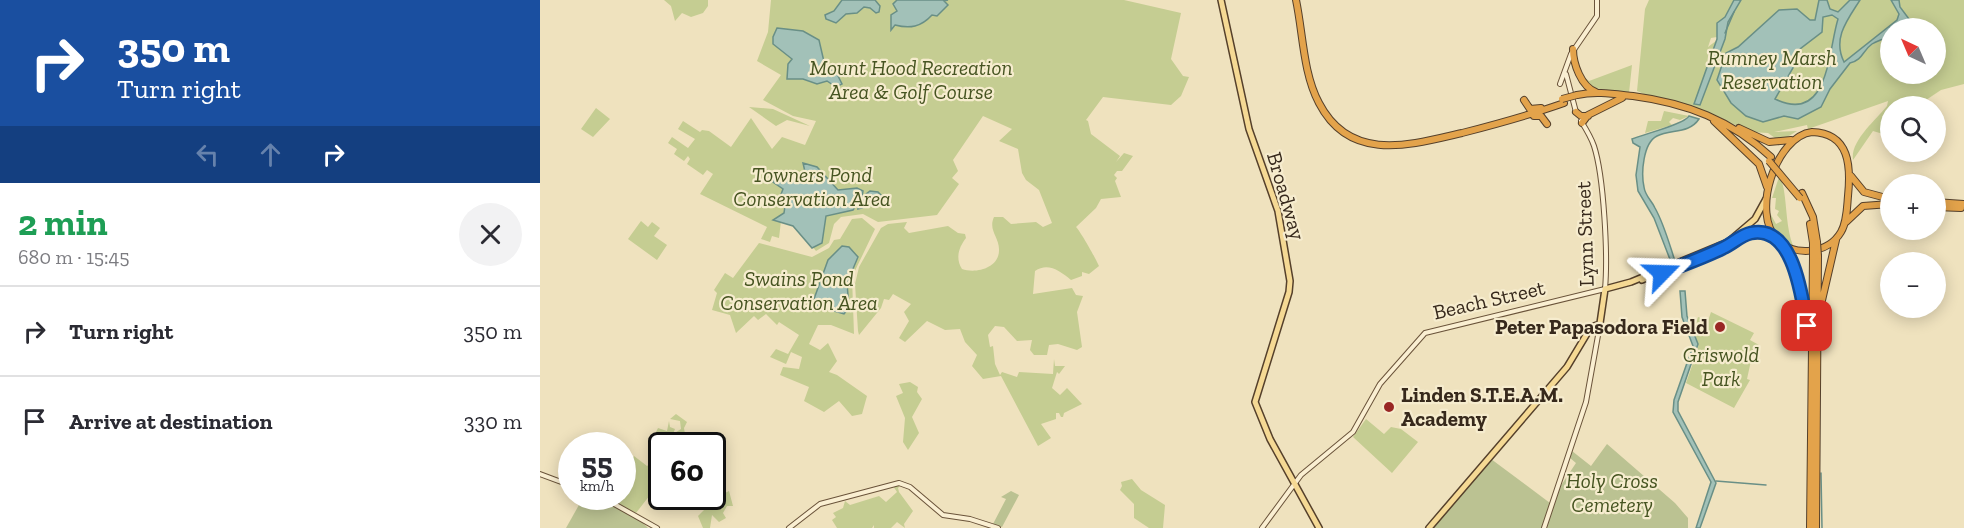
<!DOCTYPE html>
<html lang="en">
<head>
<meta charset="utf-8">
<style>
	body { margin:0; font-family:"Zilla Slab",serif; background:#f2f2f3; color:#2b2b33; height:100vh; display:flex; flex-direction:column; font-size:22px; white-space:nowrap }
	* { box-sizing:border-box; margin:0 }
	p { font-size:20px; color:#7c7c81 }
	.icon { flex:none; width:33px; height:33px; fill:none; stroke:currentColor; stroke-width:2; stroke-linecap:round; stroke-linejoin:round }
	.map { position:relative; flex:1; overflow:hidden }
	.drawer { display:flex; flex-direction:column; background:#fff; width:540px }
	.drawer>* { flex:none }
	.hud { background:#1a4fa0; color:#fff; overflow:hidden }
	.needle { width:39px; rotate:316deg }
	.buttons { position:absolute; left:1340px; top:18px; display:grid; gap:12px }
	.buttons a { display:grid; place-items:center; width:66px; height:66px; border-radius:50%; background:#fff; box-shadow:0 3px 15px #0003; font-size:30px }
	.speed { position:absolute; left:18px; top:432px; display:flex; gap:12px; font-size:30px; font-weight:700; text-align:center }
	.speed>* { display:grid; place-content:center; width:78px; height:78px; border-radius:50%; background:#fff; box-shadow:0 3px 15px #0003; line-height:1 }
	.speed small { font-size:15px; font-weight:400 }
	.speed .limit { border:3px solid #111; border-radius:9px; background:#fff; color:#111 }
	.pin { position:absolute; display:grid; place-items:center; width:51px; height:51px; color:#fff; margin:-26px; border-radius:12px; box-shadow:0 3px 9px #0006 }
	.me { position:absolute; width:66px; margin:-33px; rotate:68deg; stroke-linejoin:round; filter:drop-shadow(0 0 4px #0008) }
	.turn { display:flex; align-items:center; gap:21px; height:126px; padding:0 18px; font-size:27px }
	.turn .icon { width:78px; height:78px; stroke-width:2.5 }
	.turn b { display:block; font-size:42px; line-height:51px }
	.lanes { display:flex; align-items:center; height:57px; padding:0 18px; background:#0003; justify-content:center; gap:30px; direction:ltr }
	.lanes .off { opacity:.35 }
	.round { display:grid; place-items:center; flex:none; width:63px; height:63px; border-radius:32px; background:#f2f2f3 }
	.head { display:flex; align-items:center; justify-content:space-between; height:102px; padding:0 18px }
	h1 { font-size:36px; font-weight:700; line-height:45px; color:#1e9e55 }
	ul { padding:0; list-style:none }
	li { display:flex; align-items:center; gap:18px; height:90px; padding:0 18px; border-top:2px solid #e1e1e2 }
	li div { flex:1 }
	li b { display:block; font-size:22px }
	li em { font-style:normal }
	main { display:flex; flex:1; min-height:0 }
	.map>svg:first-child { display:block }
</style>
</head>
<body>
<main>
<section class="drawer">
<div class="hud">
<div class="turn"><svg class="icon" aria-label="right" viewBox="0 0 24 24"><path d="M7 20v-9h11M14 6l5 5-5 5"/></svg><div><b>350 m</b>Turn right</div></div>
<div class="lanes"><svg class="icon off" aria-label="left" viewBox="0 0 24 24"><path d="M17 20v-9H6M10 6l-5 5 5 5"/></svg><svg class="icon off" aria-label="ahead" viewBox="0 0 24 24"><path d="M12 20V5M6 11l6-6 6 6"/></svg><svg class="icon" aria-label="right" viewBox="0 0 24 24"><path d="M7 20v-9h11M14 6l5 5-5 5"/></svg></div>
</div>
<div class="head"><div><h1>2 min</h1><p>680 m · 15:45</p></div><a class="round"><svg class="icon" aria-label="close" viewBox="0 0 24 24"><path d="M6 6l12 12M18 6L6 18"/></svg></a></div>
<ul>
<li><svg class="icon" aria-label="right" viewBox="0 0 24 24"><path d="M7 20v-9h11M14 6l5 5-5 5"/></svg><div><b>Turn right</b></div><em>350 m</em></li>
<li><svg class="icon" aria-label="arrive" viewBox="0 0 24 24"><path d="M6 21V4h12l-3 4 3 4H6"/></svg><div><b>Arrive at destination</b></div><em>330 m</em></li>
</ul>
</section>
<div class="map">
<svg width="1424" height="528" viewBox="0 0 1424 528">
	<rect width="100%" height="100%" fill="#efe2be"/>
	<path fill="#c5cd92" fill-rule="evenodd" d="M124,0H168V6L163,13L151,17L142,13L135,21L131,6Z
		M231,0H584L641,13L631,59L643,76L649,77L641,96L631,105L563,97L546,120L548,121L551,134L580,156L576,162L584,153L593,156L582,171H577L574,175L577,178L575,181L581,197L561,199L556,208L536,227C541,232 557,261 559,266L549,274L542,272V276L531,280C520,271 508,262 495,271L493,294L532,288L536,295L543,296L537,312L542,347L537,350L518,344L509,345L507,355H494L490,350L492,340L477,341L464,327L455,326L448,335L450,347L453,346L455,364L460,375L462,372L477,377L479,372L513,374L514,359L515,366H525L519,374L517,372L512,388L520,395L527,388L542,404L524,413L523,417H521L519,413H516V419L501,424L511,438L498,446L461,376L443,379L432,366L437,355L425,342L420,329L405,330L387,321L365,342L359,338L369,321L364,312L371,304L353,294L349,300L344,299L341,308L319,335L318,331L315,284L319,267L341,228L348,224L367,222L364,228L369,233L408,226L418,233L425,234L426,238C419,247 415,258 422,269C436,274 460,268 459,249C459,237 448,230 454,217H463L471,224L496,222L503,227L512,223L499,190L486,180L482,173L478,149L459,141L472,129L443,116L413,160L418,171L412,178L419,184L397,215L338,222L323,214L301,217L294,224L289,243L276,251L255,226L241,221L239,238L232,236L230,242L221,239L227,227L160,194L173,174L167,170L163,175L147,164L150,159L148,156L144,161L134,154L137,149L128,143L132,137L148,148L155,139L138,129L143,121L160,132L162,130L169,131L191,147L211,118L232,149L242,137L265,145L276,121L253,116L223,100L241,75L217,61L228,32Z
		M1109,0H1194L1185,17L1178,23L1177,37L1171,38L1168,47L1185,34L1188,22L1201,0H1424V84L1401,90L1377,106H1350V120L1345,123L1343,134L1333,131L1313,160C1310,141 1336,120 1347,106L1348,101L1268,129L1267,125L1234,132L1257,131L1244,139L1235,138L1228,133L1211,132L1162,110L1111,97L1097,91L1105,9ZM1350,28H1395V74H1350Z
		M1092,65L1089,93L1053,88L1044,77L1049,81Z
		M209,107L233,109L270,126L247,120L236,126Z
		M56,108L70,119L53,137L41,129Z
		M1124,111L1149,116L1140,120L1133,118L1129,122L1132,125L1105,133L1108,121H1121Z
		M1239,177C1248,186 1244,228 1254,247C1239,240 1232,229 1230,213L1236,224L1242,221L1237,215L1239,211L1235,209L1236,198H1232Z
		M322,218L335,229L312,277L314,334L291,325H278L269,344L280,350L288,343L297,361L289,372L297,375L327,396L322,414L312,416L299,401L284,412L264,401L269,387L240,375L243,367L259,369L262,357L251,352L246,364L230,357L236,349L248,354L259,335L239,322L237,325L226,314L218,320L214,316L196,333L190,315L172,310L177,293L174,290L185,273L193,278L219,243L272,257L289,248L294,240L300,239L312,219Z
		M101,221L108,227L112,222L120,228L114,236L127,245L117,260L88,239Z
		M1171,312L1214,333L1210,340L1219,345L1212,356L1207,379L1210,380L1194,408L1146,383L1158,349L1154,330L1158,317L1168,321Z
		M370,382L378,387L377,392L382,399L372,417L379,433L368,450L363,442L365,418L356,396L363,393L359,384Z
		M136,414L147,422L144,428L145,434L159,441L160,445C147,446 143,436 133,435L129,441L116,432L118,428L127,431L129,421L130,427L135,429L133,434L141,429L140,421L130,419Z
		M826,419L844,434L851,427L861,429L878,442L852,473L813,437Z
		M121,449V483L113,479L109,483L123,501L110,495L96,513L66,497L82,496L83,468L86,465L83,460L90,462L94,456L107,466L119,456L116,452Z
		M592,479L601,490L625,505L623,528H609L594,518V504L580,490L582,486L581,482Z
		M357,485H361L358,488L359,492L373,511L364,524L365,528L357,522L351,528H334V525L332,528H297L292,520L296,517L293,513L303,508L305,501L310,505L339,496L346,502L357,492L353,486Z
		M177,487L182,490L183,494L189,491L193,506H187L183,513L186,518L179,522L172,515L170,528H163L158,516L167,507L160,504L161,497L156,502L146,504L139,497L172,496Z"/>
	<path fill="#bbc292" d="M1067,444L1135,503L1148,518V528H891L951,459L1014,506L1020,487L1036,463L1030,458L1032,451L1051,466Z
		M471,491L479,495L462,527L453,524L466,499L461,497Z
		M44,496C61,497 98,516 108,528H26Z"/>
	<path fill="#a2c1b8" stroke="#698f86" stroke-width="1.5" fill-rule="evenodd" d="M302,0H335L340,6L339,12L336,13L330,8L324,7L317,13L306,14L296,23L286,19L285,15L294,11Z
		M357,0H408L404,1L408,5L397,16L392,15C381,27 370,29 355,25L351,30V15L357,11L353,4Z
		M1194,0H1201L1188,22L1185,39L1160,105L1154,104L1177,39V23L1185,17Z
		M1279,0H1287L1290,9L1298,12L1310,0H1320C1308,19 1292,38 1304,62L1357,20L1359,14L1351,0H1359L1360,7L1369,19L1362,28H1350V35C1344,40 1338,40 1332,44C1322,51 1323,60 1310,63L1290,89L1281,107L1258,119L1244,116L1223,122L1206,116L1191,103L1177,80L1186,53L1198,47L1239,10L1257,9L1270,20H1275ZM1292,15L1298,19C1288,51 1289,125 1235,99L1257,61L1260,49L1282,32L1283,17Z
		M237,28L263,31L279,40L285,66L297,74L302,84L296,87L287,81L277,84L263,79H247L248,64L252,59L233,44V37Z
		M1149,116L1159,119C1149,134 1131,129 1117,136C1103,143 1101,173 1104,187C1105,196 1112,201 1115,208C1124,224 1129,243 1135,261L1131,262L1114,218L1098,191L1096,175L1100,147L1093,143L1092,139C1104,134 1145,124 1149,116Z
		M263,163L277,167L298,190L317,188L323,191L322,197L330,191L338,192L343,197L337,204L318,209L320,200L313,210L286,216L282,243L272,248L253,226L233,220L244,213L245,206L240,197L243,189L233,182V178L243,173L266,176Z
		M302,246L309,247L318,257L307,283L309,308L304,314L277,306L274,299L288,260Z
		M1140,291H1145L1147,316L1158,344L1138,402V411L1176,483L1160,528H1156L1171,482L1133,412L1134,400L1153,346L1142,317Z"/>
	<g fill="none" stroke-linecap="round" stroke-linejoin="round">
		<path stroke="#698f86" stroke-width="1.5" d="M1185,33L1194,12
			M1281,473L1282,528
			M1176,481L1226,485"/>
		<g stroke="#6a533a" stroke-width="6">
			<path id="secondary" d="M1026,74L1036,112
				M1020,84L1031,54L1057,16V0
				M0,474L32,486
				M60,496L117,528
				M249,528L280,504L359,483L370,487L403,515L430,519L458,528
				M722,528L761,475L813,432L840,384L885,333L1065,289C1068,256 1064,177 1054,146C1051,137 1046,129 1041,121
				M1004,528L1046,402L1059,330"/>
		</g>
		<g stroke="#55402b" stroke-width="8">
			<path id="primary" d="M681,0L709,129L738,211L750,281L749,292L715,402L730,439L779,528
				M1122,273L1118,280L1124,284
				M1102,280L1184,248L1208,234L1223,233L1239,242
				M1051,331L1059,330L1065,289L1091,282L1188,242L1215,219L1226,199
				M889,528L1027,367L1051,327L1060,324"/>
		</g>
		<g stroke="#55402b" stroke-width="8">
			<path id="highway" d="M756,0C763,33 763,73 779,103C810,163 870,145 922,133C957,124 990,115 1024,103
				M1033,49C1033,63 1041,87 1056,92
				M1037,95C1056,91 1074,94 1093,96C1146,103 1191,120 1231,157
				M984,100L990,109L1001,108
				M1036,112L1041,116H1048
				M994,116H1001L1007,124
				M1174,121L1219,164L1227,187
				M1042,123L1048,115L1082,98
				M1199,128L1229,142L1251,140
				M1272,132C1310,133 1311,167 1308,196C1307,207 1307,222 1301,232C1288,254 1255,257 1238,240C1210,214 1236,136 1272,132Z
				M1311,176L1324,192L1350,199
				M1262,193L1273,217L1277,242
				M1395,202L1424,204
				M1395,207L1421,208
				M1306,222L1323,206L1350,204
				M1270,224L1273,243
				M1244,247L1253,263L1269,341
				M1280,309L1296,240
				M1270,528L1273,257
				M1276,528L1278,256"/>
		</g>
		<use href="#secondary" stroke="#faefd2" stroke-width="4"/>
		<use href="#primary" stroke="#f5d994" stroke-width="5"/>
		<use href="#highway" stroke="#e3a34b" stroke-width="6"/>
		<g stroke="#55402b" stroke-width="8" stroke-linecap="butt">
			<path id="highway-bridge" d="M1022,99L1037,95
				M1229,161L1260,198
				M1277,242L1278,256
				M1273,243V257"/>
		</g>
		<use href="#highway-bridge" stroke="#e3a34b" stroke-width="6"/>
	</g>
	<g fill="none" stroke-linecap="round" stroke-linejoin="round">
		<g stroke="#114b97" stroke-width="15">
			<path id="route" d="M1122,273C1142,265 1163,258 1183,248C1192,244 1201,235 1211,233C1254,224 1262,298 1267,326"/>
		</g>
		<use href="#route" stroke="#1a73e8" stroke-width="10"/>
	</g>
	<g fill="#992624" stroke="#f6ecce" stroke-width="2">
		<circle cx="1180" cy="327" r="6"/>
		<circle cx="849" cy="407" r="6"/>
	</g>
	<g text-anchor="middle" stroke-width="4.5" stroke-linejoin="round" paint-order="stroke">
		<g font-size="21" font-style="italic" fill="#465421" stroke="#f6ecce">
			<text x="1232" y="65">Rumney Marsh<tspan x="1232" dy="24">Reservation</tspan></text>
			<text x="371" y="75">Mount Hood Recreation<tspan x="371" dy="24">Area &amp; Golf Course</tspan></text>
			<text x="272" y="182">Towners Pond<tspan x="272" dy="24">Conservation Area</tspan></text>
			<text x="259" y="286">Swains Pond<tspan x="259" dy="24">Conservation Area</tspan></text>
			<text x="1181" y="362">Griswold<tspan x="1181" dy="24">Park</tspan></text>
			<text x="1072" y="488">Holy Cross<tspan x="1072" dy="24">Cemetery</tspan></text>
		</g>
		<g font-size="21" fill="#37291c" stroke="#f6ecce">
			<text transform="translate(746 196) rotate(74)" y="7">Broadway</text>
			<text transform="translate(1045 234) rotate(-92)" y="7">Lynn Street</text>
			<text transform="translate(949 300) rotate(-13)" y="7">Beach Street</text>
		</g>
		<g font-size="21" font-weight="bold" fill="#37291c" stroke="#f6ecce" text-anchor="end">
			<text x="1168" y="334">Peter Papasodora Field</text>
			<text x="861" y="402" text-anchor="start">Linden S.T.E.A.M.<tspan x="861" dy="24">Academy</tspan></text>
		</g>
	</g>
</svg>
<div class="buttons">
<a><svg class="needle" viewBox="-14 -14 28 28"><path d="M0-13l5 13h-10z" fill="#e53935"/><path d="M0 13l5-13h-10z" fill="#7c7c81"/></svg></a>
<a><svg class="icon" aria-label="search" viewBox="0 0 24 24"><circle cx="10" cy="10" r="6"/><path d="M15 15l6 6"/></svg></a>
<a>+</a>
<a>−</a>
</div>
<div class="speed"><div>55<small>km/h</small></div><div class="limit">60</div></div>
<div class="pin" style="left:1267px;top:326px;background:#d93025"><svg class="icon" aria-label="arrive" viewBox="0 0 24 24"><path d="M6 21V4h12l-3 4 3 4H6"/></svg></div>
<svg class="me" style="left:1122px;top:273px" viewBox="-20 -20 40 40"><path d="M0-17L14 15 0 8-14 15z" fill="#1a73e8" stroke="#fff" stroke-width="4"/></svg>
</div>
</main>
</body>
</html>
